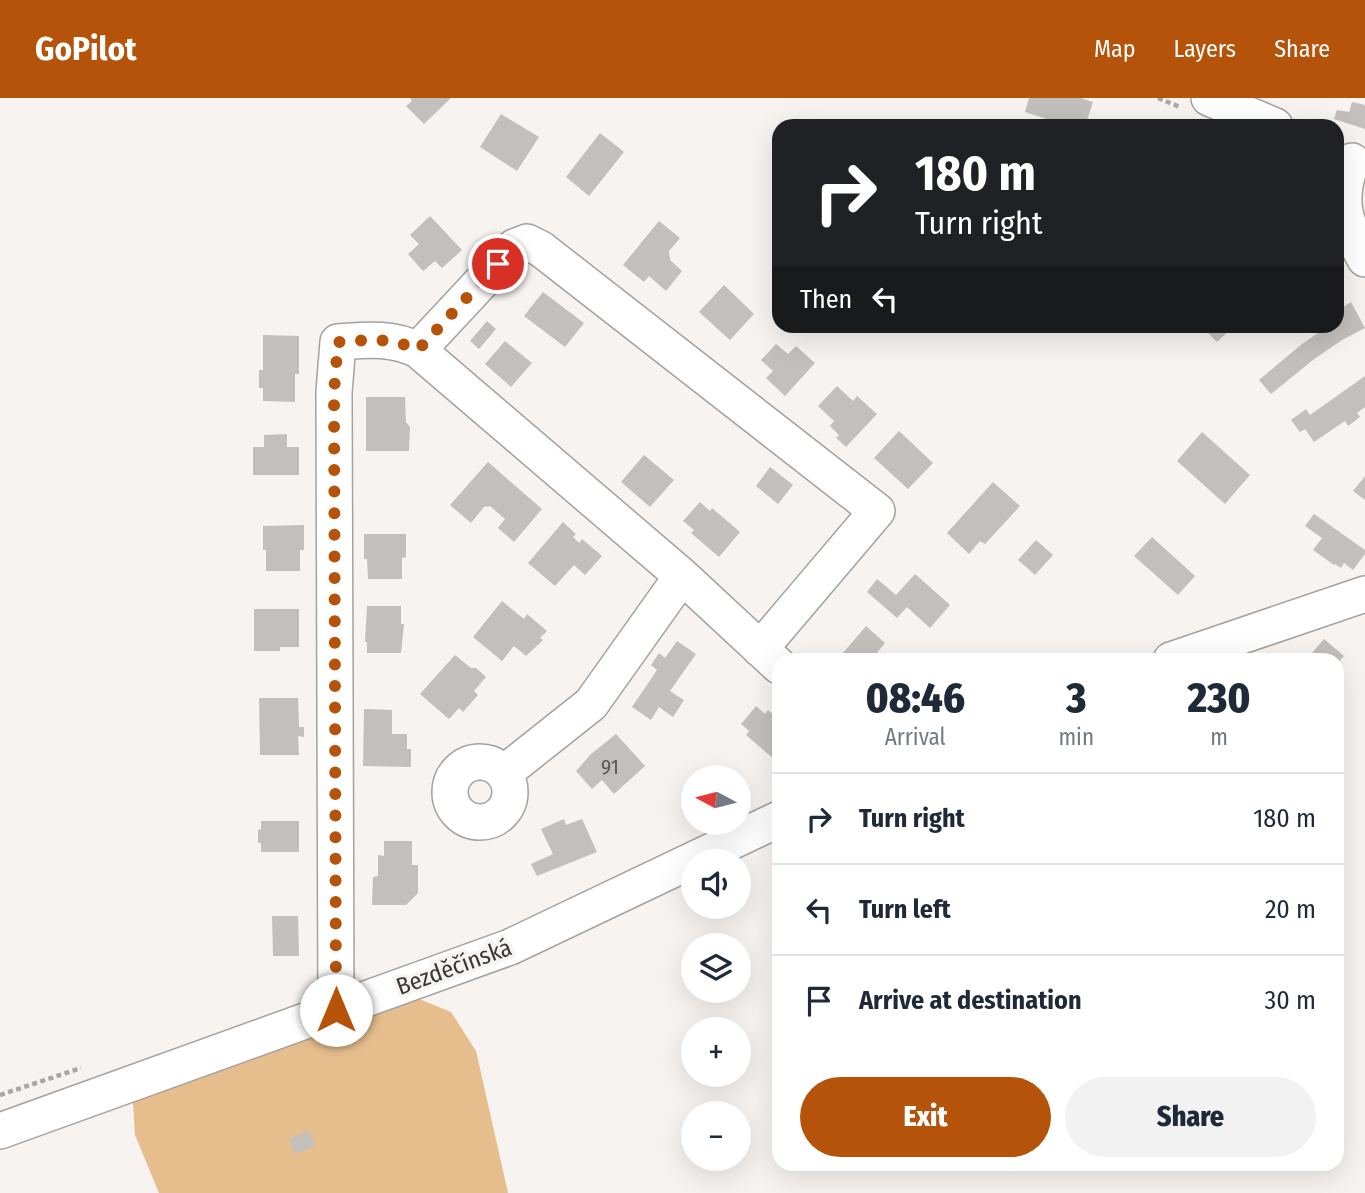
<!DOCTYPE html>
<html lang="en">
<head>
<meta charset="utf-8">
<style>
	body { margin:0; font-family:"Fira Sans Condensed",sans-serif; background:#f2f2f3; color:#1f2937; height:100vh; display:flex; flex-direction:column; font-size:26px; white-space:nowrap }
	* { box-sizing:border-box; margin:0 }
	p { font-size:23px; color:#747a83 }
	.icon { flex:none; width:38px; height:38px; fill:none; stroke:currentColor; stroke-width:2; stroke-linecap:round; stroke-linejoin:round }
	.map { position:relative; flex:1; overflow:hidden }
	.details { position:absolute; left:772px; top:555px; width:572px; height:518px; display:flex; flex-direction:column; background:#fff; border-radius:21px; box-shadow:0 7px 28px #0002 }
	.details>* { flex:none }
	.banner { position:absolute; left:772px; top:21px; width:572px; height:214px; border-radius:21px; box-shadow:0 7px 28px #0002; background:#202124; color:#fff; overflow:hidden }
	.needle { width:46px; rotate:277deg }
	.tools { position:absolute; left:681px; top:667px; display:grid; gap:14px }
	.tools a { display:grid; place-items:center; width:70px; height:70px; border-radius:50%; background:#fff; box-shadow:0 7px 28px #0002; font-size:35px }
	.pin { position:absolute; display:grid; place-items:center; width:60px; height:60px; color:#fff; margin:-30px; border:4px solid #fff; border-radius:50%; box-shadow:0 2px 7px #0007 }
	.me { position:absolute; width:77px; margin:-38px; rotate:0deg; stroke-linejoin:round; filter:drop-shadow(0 0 5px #0008) }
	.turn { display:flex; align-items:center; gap:24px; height:147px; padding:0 28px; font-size:32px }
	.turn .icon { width:91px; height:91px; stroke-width:2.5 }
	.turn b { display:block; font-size:49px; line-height:60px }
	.then { display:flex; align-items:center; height:66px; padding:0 28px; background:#0003; gap:14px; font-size:26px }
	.eta { display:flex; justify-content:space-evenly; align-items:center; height:119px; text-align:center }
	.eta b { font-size:42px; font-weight:800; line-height:49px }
	.primary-button { display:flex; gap:14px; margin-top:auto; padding:14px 28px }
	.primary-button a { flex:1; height:80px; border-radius:42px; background:#b45309; color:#fff; font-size:28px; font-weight:800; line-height:80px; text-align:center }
	.primary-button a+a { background:#f2f2f3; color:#1f2937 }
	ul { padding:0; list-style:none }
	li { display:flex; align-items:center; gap:21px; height:91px; padding:0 28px; border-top:2px solid #e0e1e3 }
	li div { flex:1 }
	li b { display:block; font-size:26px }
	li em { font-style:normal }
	header { display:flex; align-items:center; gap:42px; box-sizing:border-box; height:98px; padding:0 35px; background:#b45309; color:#fff }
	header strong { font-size:33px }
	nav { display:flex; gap:38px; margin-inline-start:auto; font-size:24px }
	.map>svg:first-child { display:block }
</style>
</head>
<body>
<header>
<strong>GoPilot</strong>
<nav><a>Map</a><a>Layers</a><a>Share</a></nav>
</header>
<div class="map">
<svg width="1365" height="1095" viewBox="0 0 1365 1095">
	<rect width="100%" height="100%" fill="#f6f3f0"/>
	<path fill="#e6bd8d" d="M407,896L451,914L476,953L508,1095H159L135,1037L133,1004L145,993Z"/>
	<path fill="#c2bfbc" d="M410,0H451L424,26L406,8L412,3Z
		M1029,0H1081L1093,4L1085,28H1068L1025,14Z
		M1352,4L1365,7V31L1334,21L1337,12L1349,14Z
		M501,16L539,39L517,73L480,49Z
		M600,35L624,54L589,98L566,79Z
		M430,118L462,152L442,170L435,163L423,173L408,156L419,146L410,137Z
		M659,123L680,140L669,153L670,162L682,173L666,193L649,178L644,184L623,167Z
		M724,187L754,216L730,242L699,214Z
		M543,194L584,225L565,249L524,218Z
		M1351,204L1365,230L1342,242L1313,262L1271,296L1259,282L1302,246L1328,228H1337V213Z
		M487,223L496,231L479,251L470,243Z
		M1201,228H1234L1217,244Z
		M263,237L299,238V276H295V304L263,303V290H259V272H263Z
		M505,243L532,265L511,289L485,266Z
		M776,246L788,256L796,248L815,265L785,298L766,280L773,273L761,262Z
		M1365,278V309L1357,315L1360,319L1348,328L1345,323L1314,344L1305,331L1300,334L1291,322L1306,311L1310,317Z
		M837,288L853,303L857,298L877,316L846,349L836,340L839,337L830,328L834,323L818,308Z
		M366,299H405L406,324L410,329L409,353H366Z
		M899,333L933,365L908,391L874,360Z
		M1202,334L1250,377L1225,406L1177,363Z
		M287,336V349H299V377H253V349H264V337Z
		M644,357L674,382L650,409L621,384Z
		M488,364L542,411L514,444L498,430L505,421L490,408L484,409L471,425L450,407Z
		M770,369L793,387L778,406L756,388Z
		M1365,378V402L1353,393Z
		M993,384L1020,408L985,446L980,443L969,456L947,435Z
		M700,404L710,413L712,410L740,434L719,459L691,435L694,432L683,423Z
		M1314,416L1365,452V456L1353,472L1344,465L1341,470L1335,466L1334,467L1313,452L1322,440L1305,428Z
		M563,424L576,436L573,439L579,445L582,441L602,458L585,477L574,467L555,488L528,465Z
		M304,427V452H300V473H266V452H263V428Z
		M364,436H406V459L402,460V481H368L367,461H364Z
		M1152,439L1195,478L1178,497L1134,458Z
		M1036,442L1053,457L1035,477L1018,462Z
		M915,476L950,507L930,530L907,509L897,520L867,494L877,481L896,497Z
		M502,503L524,521L527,516L547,533L540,540L543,542L526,558L514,548L502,563L473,539Z
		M367,508H401V526H404L401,555H367V544H365Z
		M254,511H299V549H280V553H254Z
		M866,528L885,545L871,562H837Z
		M1324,541L1344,558L1337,566V562H1306Z
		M677,543L696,556L670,593L684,602L673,619L659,609L651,622L632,609L657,572L651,567L659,555L665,560Z
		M455,557L471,570H476L486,579L474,593L478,597L463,614L459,610L449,621L420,596Z
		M259,600H298L299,629H304V639L298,638L299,657H260Z
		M756,608L765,616L768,612L779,622V655L774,661L746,637L749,633L741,626Z
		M364,611L392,612V636H407V651H411V669L363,668Z
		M616,636L645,668L614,696L602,682L592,691L576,673L591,656Z
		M564,721L566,727L582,721L597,754L537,778L531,766L553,756L541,731Z
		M261,723H299V754H261V745H258V732L261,731Z
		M384,743H412V767H418V795L406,807H372L373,779L378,778V757L384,758Z
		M272,818H298L299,858H273Z
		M309,1033L315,1048L295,1056L289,1041Z"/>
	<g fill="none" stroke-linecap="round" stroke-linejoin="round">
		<g stroke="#a4a19e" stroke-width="38">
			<path id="minor" d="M1209,0L1275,28
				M1352,63C1336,104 1345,125 1365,161
				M418,252L514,149L527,144L541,151L877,413L760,551
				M1171,562L1365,496
				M450 694a30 30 0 1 1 60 0a30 30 0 1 1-60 0Z
				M504,675L591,606L682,478
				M336,912L334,294L338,244C367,242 391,239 418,252L682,478L779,568
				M0,1033L510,849L779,721"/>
		</g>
		<path stroke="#a9a7a4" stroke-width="4.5" stroke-dasharray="5 3.5" stroke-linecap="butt" d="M1158,0L1180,9
			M0,997L81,970"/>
		<use href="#minor" stroke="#fff" stroke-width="35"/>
	</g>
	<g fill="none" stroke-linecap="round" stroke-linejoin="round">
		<path stroke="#b45309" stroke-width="12" stroke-dasharray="0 21.6" d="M336,912L334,294L338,244C367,242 391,239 418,252L498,166"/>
	</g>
	<g text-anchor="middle" stroke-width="7" stroke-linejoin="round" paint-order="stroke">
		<g font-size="21" fill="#5a5957">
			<text x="610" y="676">91</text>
		</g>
		<g font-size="24" fill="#383735" stroke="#f6f3f0">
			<text transform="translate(454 869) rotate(-20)" y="8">Bezděčínská</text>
		</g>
	</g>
</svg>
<div class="tools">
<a><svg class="needle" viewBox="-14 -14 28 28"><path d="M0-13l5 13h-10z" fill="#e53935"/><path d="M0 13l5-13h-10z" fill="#747a83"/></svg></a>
<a><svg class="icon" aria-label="sound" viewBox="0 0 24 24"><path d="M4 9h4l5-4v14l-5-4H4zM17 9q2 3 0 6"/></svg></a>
<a><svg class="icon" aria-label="layers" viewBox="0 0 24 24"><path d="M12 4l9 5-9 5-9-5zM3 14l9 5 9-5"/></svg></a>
<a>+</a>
<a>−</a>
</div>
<div class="pin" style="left:498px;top:166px;background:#d93025"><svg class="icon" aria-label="arrive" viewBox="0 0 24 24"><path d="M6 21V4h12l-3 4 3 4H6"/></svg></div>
<svg class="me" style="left:336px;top:912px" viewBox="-20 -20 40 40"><circle r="19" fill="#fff"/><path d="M0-13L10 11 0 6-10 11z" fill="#b45309"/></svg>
<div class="banner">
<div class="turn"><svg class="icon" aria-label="right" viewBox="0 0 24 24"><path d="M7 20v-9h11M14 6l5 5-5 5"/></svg><div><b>180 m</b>Turn right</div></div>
<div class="then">Then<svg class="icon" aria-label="left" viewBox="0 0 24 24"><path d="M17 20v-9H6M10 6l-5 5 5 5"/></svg></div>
</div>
<section class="details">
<div class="eta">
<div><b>08:46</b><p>Arrival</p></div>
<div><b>3</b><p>min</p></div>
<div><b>230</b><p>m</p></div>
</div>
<ul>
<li><svg class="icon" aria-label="right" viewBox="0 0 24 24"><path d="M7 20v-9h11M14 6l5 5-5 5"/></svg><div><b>Turn right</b></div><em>180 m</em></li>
<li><svg class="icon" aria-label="left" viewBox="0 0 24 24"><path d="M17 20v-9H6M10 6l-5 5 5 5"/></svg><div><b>Turn left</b></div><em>20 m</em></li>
<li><svg class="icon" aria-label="arrive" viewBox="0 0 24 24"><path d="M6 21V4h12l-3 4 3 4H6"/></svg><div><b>Arrive at destination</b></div><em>30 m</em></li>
</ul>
<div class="primary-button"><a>Exit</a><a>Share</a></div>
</section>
</div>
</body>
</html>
